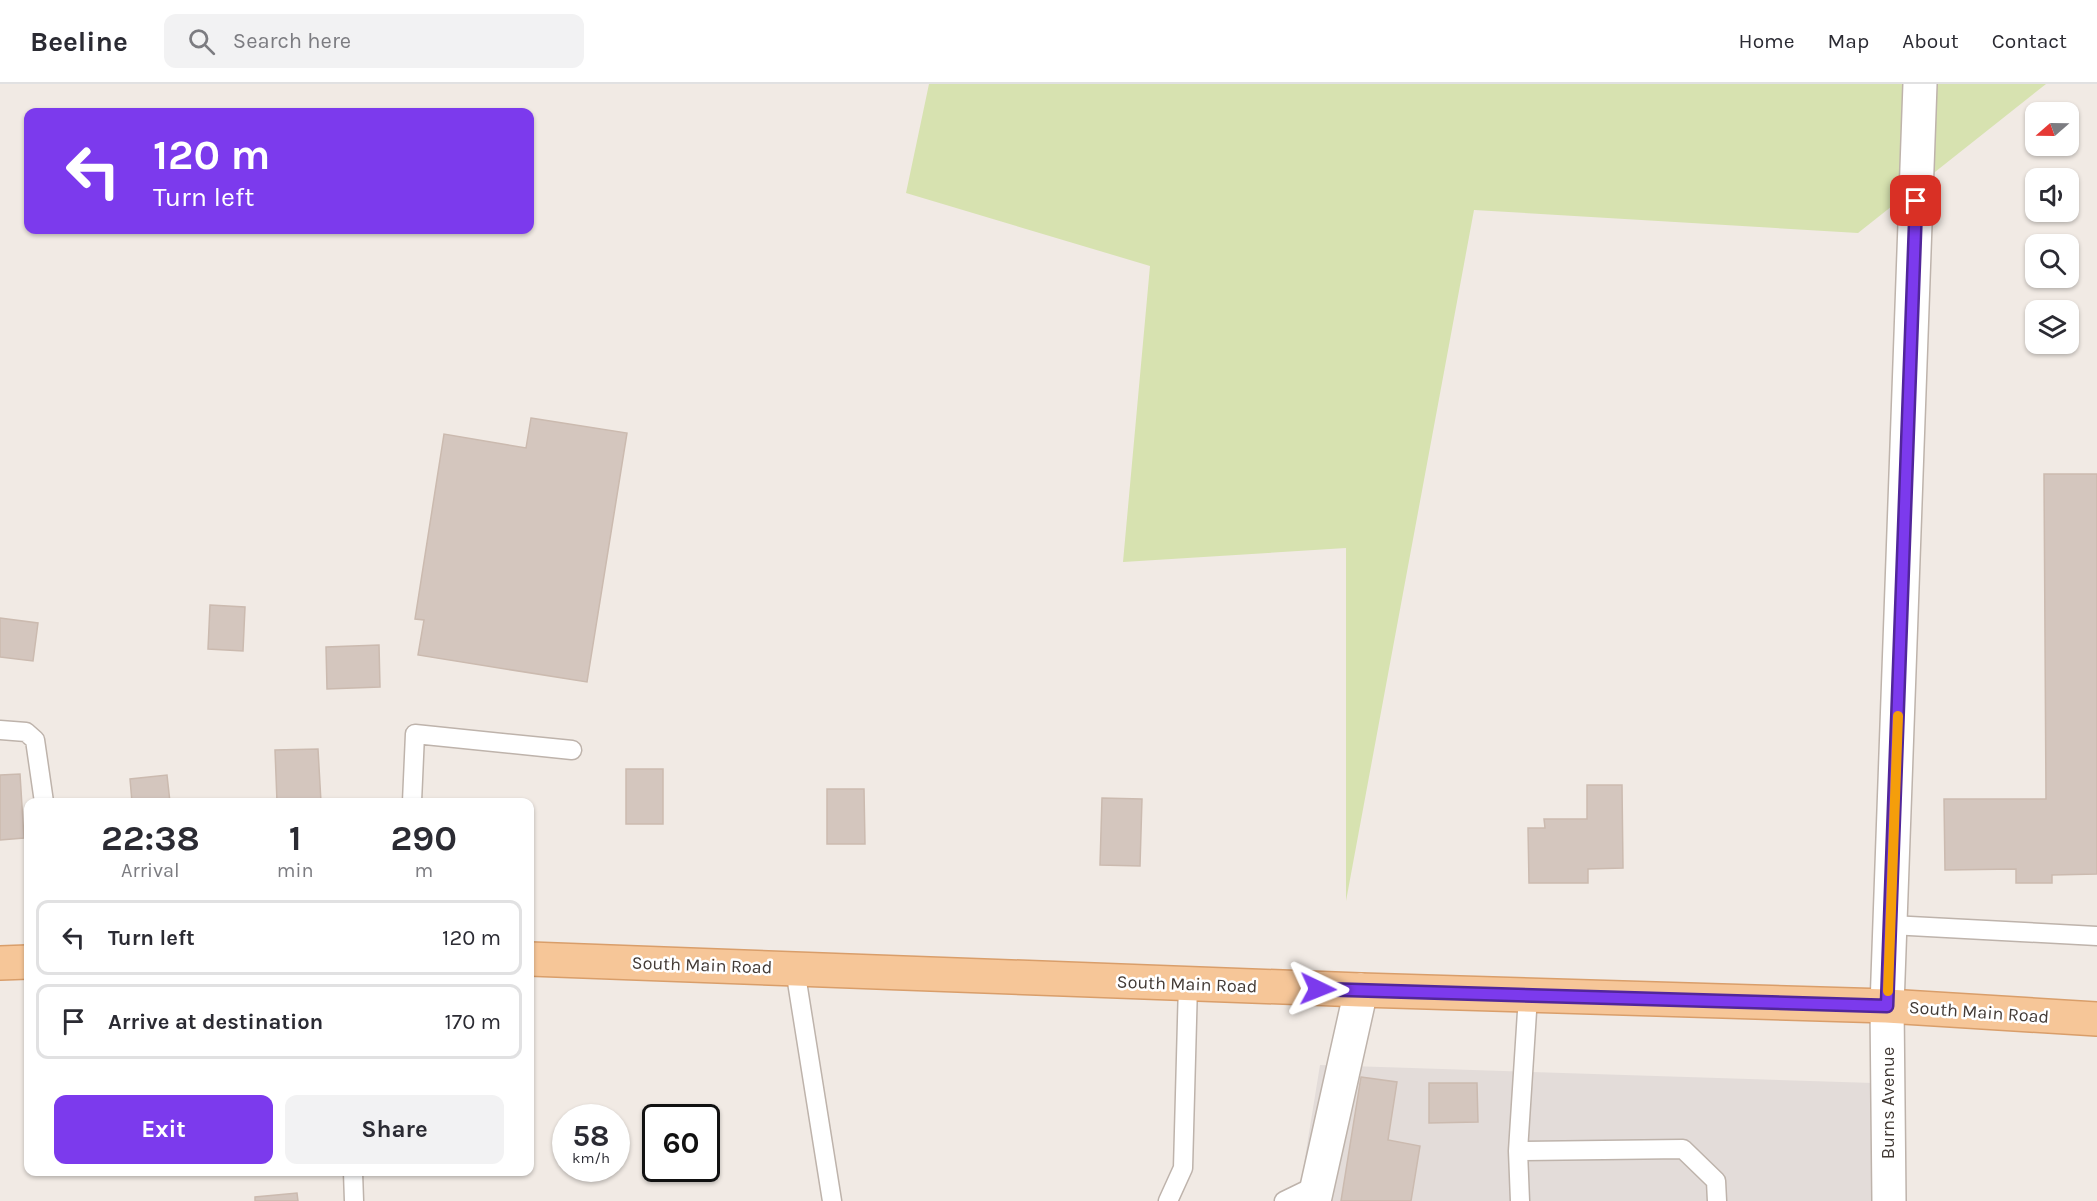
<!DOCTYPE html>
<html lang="en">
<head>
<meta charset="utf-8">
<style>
	body { margin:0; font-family:Karla,sans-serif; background:#f2f2f3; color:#2b2b33; height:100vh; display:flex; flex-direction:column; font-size:22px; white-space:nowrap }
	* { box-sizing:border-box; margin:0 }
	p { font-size:20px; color:#7c7c81 }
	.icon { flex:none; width:33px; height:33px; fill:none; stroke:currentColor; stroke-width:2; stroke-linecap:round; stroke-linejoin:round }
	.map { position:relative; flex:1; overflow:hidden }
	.details { position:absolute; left:24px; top:714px; width:510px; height:378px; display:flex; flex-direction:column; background:#fff; border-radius:12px; box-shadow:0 2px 4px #0004 }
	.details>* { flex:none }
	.top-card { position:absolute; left:24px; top:24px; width:510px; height:126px; border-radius:12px; box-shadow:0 2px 4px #0004; background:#7c3aed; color:#fff; overflow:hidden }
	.needle { width:39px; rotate:250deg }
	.tools { position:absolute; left:2025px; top:18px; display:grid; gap:12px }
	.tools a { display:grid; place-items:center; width:54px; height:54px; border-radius:12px; background:#fff; box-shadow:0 2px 4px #0004; font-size:30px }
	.speed { position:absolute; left:552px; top:1020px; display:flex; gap:12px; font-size:30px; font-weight:700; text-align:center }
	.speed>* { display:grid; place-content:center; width:78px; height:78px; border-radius:50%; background:#fff; box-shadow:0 2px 4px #0004; line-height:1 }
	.speed small { font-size:15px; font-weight:400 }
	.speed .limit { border:3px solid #111; border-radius:9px; background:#fff; color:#111 }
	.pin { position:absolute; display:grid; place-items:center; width:51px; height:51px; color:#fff; margin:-26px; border-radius:12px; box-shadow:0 3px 9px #0006 }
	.me { position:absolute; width:66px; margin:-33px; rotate:92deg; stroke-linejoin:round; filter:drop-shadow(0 0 4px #0008) }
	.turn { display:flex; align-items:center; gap:21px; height:126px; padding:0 30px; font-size:27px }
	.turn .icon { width:78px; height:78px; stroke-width:2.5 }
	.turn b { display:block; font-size:42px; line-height:51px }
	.eta { display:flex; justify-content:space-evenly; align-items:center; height:102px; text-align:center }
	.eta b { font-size:36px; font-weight:700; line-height:42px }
	.primary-button { display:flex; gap:12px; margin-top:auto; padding:12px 30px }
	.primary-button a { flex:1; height:69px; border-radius:12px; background:#7c3aed; color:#fff; font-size:24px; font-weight:700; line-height:69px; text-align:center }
	.primary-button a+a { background:#f2f2f3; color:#2b2b33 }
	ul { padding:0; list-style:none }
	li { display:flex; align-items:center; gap:18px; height:75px; margin:0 12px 9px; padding:0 18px; border:3px solid #e1e1e2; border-radius:12px }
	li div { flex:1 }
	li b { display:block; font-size:22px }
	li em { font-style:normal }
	header { display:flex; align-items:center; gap:36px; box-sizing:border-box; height:84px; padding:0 30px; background:#fff; border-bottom:2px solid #e1e1e2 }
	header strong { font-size:28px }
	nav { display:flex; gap:33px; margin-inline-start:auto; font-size:21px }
	.search { width:420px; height:54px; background:#f2f2f3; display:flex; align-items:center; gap:15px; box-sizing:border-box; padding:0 21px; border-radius:12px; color:#7c7c81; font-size:22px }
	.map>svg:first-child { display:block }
</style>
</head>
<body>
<header>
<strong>Beeline</strong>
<div class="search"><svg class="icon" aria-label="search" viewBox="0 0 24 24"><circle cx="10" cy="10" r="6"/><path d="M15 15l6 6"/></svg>Search here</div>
<nav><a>Home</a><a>Map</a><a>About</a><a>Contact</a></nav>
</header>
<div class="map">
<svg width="2097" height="1117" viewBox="0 0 2097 1117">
	<rect width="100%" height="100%" fill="#f1eae4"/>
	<path fill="#e3dcd9" d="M1320,981L1905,1000L1899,1117H1298Z"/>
	<path fill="#d7e2b0" d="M929,0H2046L1858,149L1474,126L1346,817V464L1123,478L1150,182L906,109Z"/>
	<path fill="#d4c6be" stroke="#cbbaaf" stroke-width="1.5" d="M531,334L627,349L587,598L418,571L424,536L415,535L444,350L526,364Z
		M2044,390H2097V790L2052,791V799H2016V785L1945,786L1944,715H2046Z
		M210,521L245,523L243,567L208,565Z
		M0,534L38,539L33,577L0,573Z
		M379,561L380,603L327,605L326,563Z
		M318,665L321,718H277L275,666Z
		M626,685H663V740H626Z
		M20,690L24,754L0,756V691Z
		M167,691L170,718H132L130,695Z
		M1587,701H1622L1623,784L1588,785V799H1529L1528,744H1545L1544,735H1587Z
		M827,705H864L865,760H827Z
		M1102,714L1142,715L1140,782L1100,781Z
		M1361,993L1397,998L1388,1056L1420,1062L1411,1117H1341Z
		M1429,999H1477L1478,1038L1429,1039Z
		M297,1109L298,1117H255V1113Z"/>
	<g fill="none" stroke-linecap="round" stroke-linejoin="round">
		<g stroke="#beb3ab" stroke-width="21">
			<path id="lane" d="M0,646L26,648L35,656L44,718
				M412,718L415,650L572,666
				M1891,841L2097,852
				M795,885L832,1117
				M1518,1067L1683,1065L1716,1097L1717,1117
				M353,1088L354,1117
				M1168,1117L1183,1084L1188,900
				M1284,1117L1317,1101
				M1520,1117L1518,1067L1528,912"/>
		</g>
		<g stroke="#beb3ab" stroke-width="36">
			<path id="street" d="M1314,1117L1361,906
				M1889,1117L1887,922L1920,0"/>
		</g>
		<g stroke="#d99e6a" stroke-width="36">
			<path id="primary" d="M530,875L1361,906L1887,922L2097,935
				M0,879L28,878"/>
		</g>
		<use href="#lane" stroke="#fff" stroke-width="18"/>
		<use href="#street" stroke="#fff" stroke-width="33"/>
		<use href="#primary" stroke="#f6c698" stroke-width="33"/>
	</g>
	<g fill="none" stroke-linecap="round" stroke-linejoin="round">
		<g stroke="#51269a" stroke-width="15">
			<path id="route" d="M1318,905L1887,922L1916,117"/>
		</g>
		<use href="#route" stroke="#7c3aed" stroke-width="10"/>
		<path stroke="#f59e0b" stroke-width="10" d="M1888,907L1898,632"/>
	</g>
	<g text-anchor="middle" stroke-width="5" stroke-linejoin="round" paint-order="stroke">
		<g font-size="18" fill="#423a35" stroke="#fff">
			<text transform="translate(702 881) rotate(2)" y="6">South Main Road</text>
			<text transform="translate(1187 900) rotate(2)" y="6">South Main Road</text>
			<text transform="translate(1979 928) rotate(4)" y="6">South Main Road</text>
			<text transform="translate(1888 1019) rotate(-90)" y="6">Burns Avenue</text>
		</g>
	</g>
</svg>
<div class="tools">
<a><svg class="needle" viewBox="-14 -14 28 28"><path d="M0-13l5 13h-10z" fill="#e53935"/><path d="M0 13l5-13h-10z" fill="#7c7c81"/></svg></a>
<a><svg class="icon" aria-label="sound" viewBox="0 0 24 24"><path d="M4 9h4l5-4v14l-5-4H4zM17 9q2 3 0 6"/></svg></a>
<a><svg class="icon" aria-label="search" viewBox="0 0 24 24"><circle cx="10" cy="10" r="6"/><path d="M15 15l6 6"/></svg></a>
<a><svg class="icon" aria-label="layers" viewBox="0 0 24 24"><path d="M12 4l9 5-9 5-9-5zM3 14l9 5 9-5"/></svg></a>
</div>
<div class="speed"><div>58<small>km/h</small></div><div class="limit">60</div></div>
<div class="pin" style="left:1916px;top:117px;background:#d93025"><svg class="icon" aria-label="arrive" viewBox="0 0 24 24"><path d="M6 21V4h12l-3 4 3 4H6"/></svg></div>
<svg class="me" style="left:1318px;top:905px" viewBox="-20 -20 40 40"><path d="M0-17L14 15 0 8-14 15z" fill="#7c3aed" stroke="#fff" stroke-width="4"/></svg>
<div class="top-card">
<div class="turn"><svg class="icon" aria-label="left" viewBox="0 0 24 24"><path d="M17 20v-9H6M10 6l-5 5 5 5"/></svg><div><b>120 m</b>Turn left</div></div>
</div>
<section class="details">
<div class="eta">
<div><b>22:38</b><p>Arrival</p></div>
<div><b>1</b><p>min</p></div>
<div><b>290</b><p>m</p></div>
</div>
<ul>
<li><svg class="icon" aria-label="left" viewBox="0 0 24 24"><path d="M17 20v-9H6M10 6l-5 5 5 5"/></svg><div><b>Turn left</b></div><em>120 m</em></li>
<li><svg class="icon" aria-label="arrive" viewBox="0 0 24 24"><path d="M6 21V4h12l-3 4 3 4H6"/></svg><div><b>Arrive at destination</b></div><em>170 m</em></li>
</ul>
<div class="primary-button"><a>Exit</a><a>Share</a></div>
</section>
</div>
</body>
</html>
